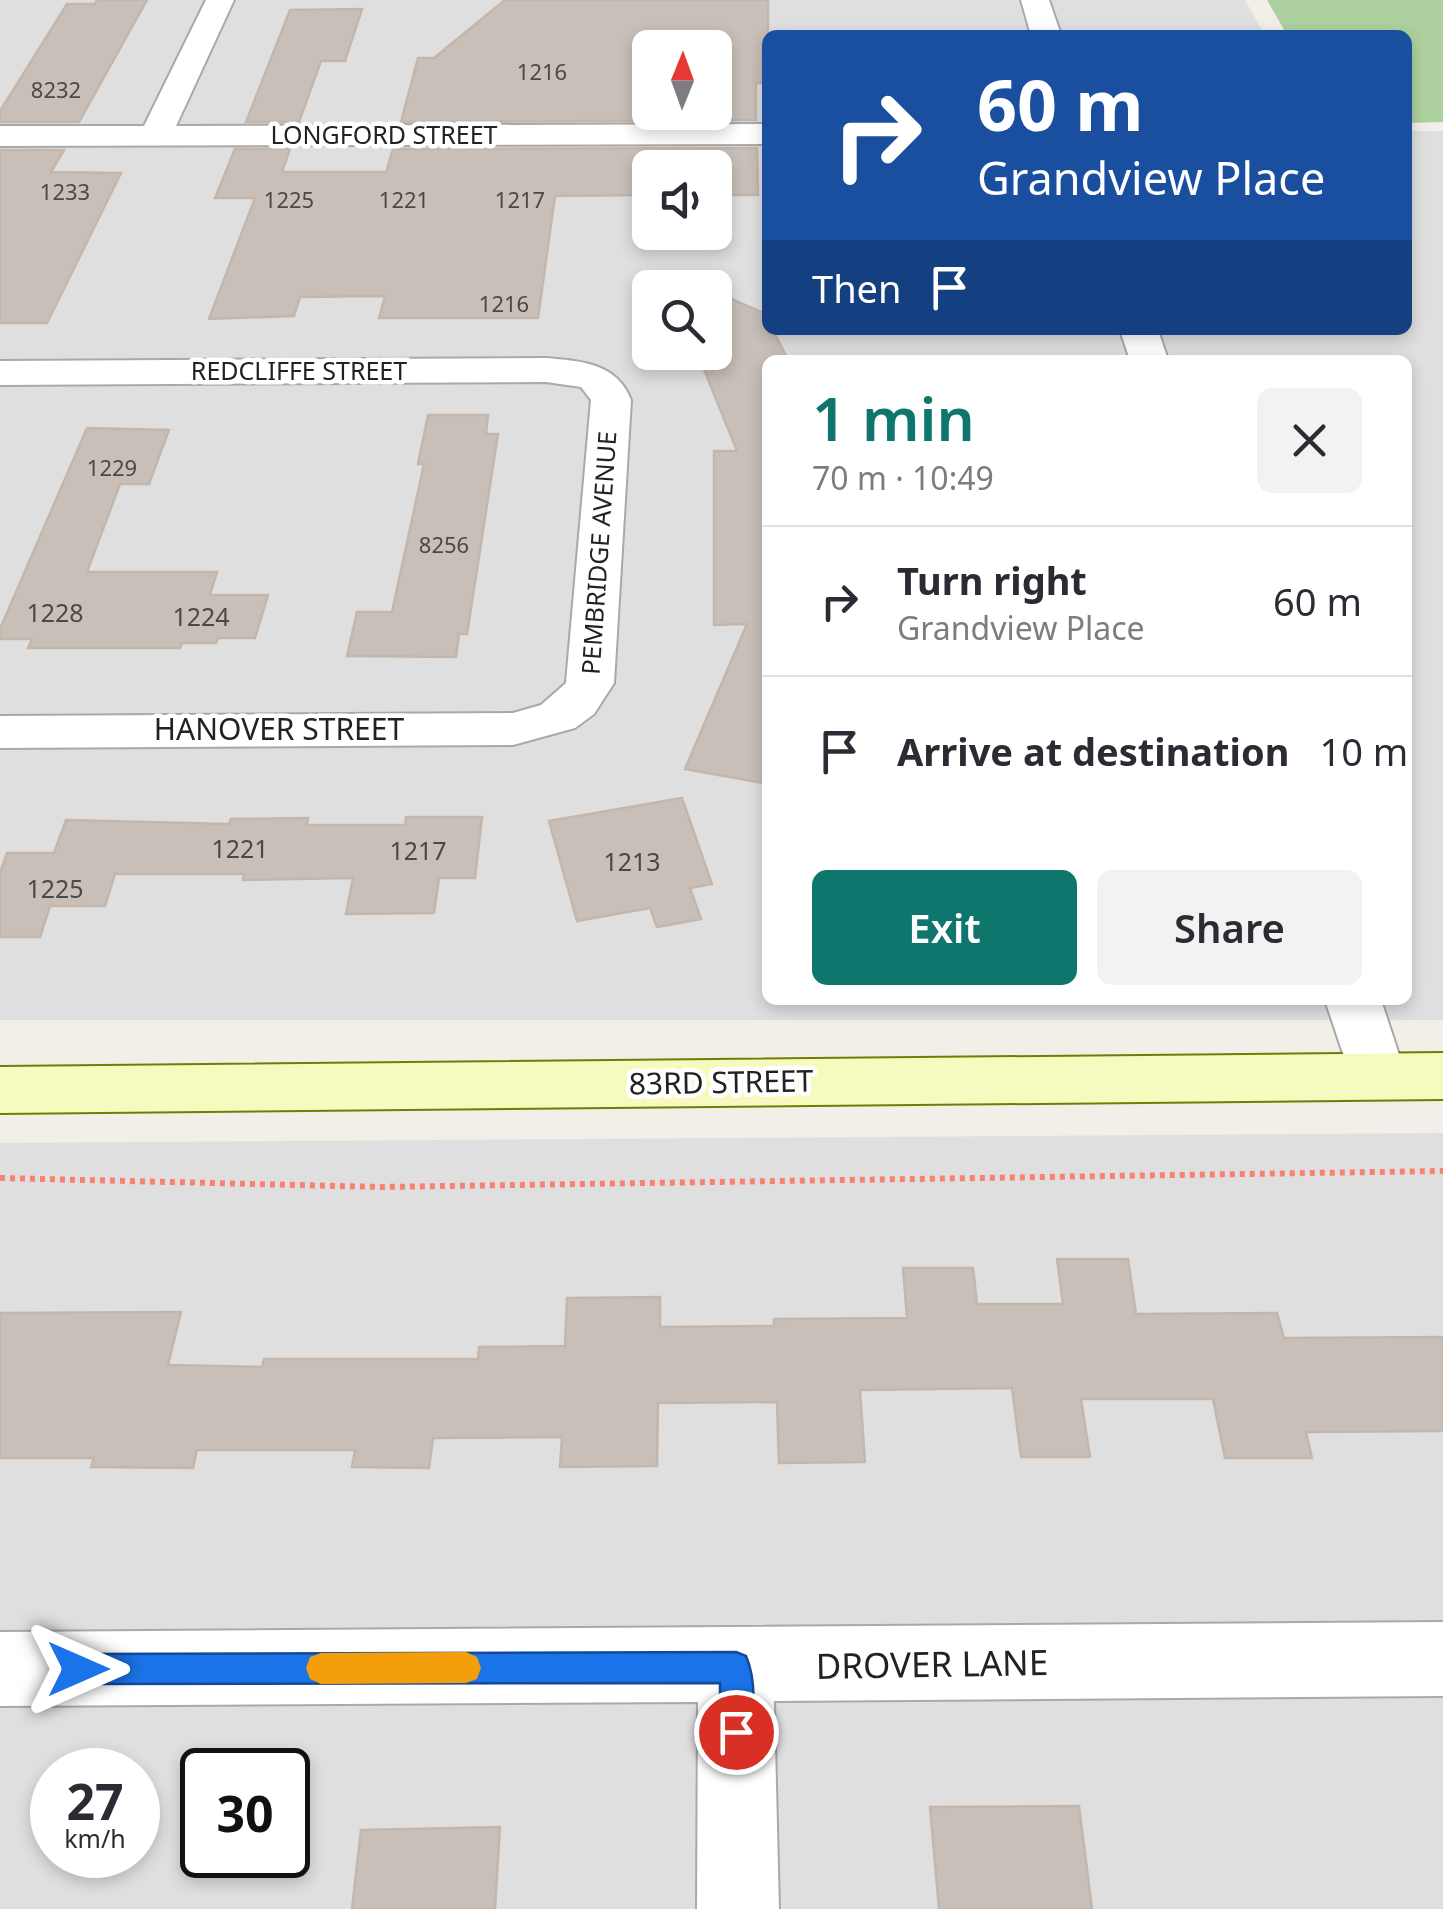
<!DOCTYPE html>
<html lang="en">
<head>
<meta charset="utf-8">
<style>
	body { margin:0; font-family:"Noto Sans",sans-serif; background:#f2f2f3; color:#2b2b33; height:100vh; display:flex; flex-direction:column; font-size:38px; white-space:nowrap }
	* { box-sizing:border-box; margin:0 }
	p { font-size:32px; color:#7c7c81 }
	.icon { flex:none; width:55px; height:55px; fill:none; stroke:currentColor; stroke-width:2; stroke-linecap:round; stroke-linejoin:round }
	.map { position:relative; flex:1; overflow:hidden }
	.panel { position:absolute; left:762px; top:355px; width:650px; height:650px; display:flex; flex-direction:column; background:#fff; border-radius:15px; box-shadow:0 5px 15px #0003 }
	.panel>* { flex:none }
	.guide { position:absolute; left:762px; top:30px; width:650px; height:305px; border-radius:15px; box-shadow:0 5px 15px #0003; background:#1a4fa0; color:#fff; overflow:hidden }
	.needle { width:65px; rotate:1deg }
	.tools { position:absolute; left:632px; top:30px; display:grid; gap:20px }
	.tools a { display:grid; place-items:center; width:100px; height:100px; border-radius:15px; background:#fff; box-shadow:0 5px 15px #0003; font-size:50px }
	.speed { position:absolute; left:30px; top:1748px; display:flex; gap:20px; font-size:50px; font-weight:700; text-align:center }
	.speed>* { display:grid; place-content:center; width:130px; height:130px; border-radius:50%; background:#fff; box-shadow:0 5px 15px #0003; line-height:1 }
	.speed small { font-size:25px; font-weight:400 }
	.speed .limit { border:5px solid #111; border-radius:15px; background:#fff; color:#111 }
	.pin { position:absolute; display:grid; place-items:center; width:85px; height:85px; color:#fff; margin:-42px; border:5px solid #fff; border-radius:50%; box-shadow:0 2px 10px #0007 }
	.me { position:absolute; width:110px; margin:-55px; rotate:90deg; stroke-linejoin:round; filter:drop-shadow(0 0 8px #0008) }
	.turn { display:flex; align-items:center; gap:35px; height:210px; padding:0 50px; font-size:45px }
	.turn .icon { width:130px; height:130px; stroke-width:2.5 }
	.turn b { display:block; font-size:70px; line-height:85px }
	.then { display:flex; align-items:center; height:95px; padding:0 50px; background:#0003; gap:20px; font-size:38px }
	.round { display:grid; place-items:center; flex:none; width:105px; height:105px; border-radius:15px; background:#f2f2f3 }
	.overview { display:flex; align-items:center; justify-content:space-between; height:170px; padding:0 50px }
	h1 { font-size:60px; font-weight:600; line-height:75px; color:#0f766e }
	.cta { display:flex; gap:20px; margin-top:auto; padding:20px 50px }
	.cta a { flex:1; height:115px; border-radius:15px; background:#0f766e; color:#fff; font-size:40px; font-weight:600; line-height:115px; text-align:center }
	.cta a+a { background:#f2f2f3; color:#2b2b33 }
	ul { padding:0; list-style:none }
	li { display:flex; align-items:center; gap:30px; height:150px; padding:0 50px; border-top:2px solid #e1e1e2 }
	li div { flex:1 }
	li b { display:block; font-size:38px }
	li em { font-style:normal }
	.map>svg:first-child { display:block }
</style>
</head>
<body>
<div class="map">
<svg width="1443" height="1909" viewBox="0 0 1443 1909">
	<rect width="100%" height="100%" fill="#f2efe9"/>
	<path fill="#e0dfdf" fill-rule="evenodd" d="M0,0H1245L1265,35H768V330H1408V131H1443V1020H0ZM650,48H715V112H650ZM650,168H715V232H650ZM650,288H715V352H650ZM768,360H1408V1000H768Z
		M1443,1133V1909H0V1143ZM52,1770H138V1855H52ZM202,1770H288V1855H202Z"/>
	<path fill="#add19e" d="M1267,0H1443V122L1408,123V35H1287Z"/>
	<path fill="#c7bfb8" stroke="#c4b6ab" stroke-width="2.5" fill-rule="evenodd" d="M97,0H147L79,122H0V111L67,4H95Z
		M505,0H768V83H756V120L401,122L418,58H434ZM650,48H715V112H650Z
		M362,9L345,61H321L299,122H246L290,10Z
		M757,148L758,195H715V168H650V195L555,196L538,318H379L385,296L300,297L294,316L209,319L255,198H215L235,149H290L282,172H386L393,149Z
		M0,150H64L51,172L121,173L47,323H0Z
		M715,292L764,313L768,330H773L788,360H768V784L685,769L747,624L714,625V451H737L697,352H715Z
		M428,415H488L486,434H498L467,634H459L456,657L347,656L357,612H392L424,464H418Z
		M87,428L169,430L149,484H120L87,572H217L210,595H268L255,638H218L216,643H182L180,648H28L32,639H0V629Z
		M682,798L712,884L690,888L701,919L657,927L650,908L577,921L549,821Z
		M406,817H482L475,878H439L434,913L346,914L353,878L243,880L244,874H115L105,906H50L40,937H0V873L7,853H54L66,820L229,824L231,819L308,818L307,825H405Z
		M1057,1259H1128L1136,1314L1277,1313L1284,1338L1443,1337V1431L1306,1432L1312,1458H1225L1213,1399H1081L1090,1457H1021L1012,1388L860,1390L865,1462L779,1463L777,1402L658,1403L657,1466L560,1467L562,1437L433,1438L429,1468L352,1467L355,1450H197L193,1468L91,1467L94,1458H0V1313L181,1312L168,1365L262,1367L264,1359H478L479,1347L565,1346L567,1298L660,1297V1327L774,1326V1319L907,1318L903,1268H973L977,1304H1063Z
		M1079,1806L1092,1909H939L930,1807Z
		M500,1827L495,1909H352L361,1830Z"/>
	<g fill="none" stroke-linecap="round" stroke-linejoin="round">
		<g stroke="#a9a9a9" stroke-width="4">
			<path id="street" d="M206,0H234L176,126L768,124V144L0,146V126H144Z
				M1021,0H1049L1061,35H1031Z
				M1120,330H1158L1168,360H1130Z
				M546,358C581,361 617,363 631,400L614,683L594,714L575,728L513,745L0,748V716L513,713L541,705L566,683L591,400L581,387L546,382L0,385V361Z
				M1325,1000H1381L1406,1076L1398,1092L1377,1099L1356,1092Z
				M1443,1622V1696L774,1701L779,1909H697L698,1702L0,1706V1632Z"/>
		</g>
		<g stroke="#707d05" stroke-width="4">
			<path id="secondary" d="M1443,1053V1099L0,1113V1067Z"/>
		</g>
		<path stroke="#fa8072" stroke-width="6" stroke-dasharray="5 5" stroke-linecap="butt" d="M0,1178L381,1187L1443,1171"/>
		<use href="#street" fill="#fff" fill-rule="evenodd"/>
		<use href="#secondary" fill="#f7fabf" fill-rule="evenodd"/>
	</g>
	<path fill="#1a73e8" stroke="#114b97" stroke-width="2.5" d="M736,1652L746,1656C756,1678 756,1721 747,1743L736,1748L725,1743L720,1732V1683L78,1684L67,1680L62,1669L67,1658L78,1654Z"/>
	<path fill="#f59e0b" d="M466,1652L477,1657L481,1668L477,1679L466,1683L321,1684L310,1679L306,1668L310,1657L321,1653Z"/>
	<g text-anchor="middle" stroke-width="9" stroke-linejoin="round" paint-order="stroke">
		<g font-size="22" fill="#4b4948">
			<text x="542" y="80">1216</text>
			<text x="56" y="98">8232</text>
			<text x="65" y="200">1233</text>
			<text x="289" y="208">1225</text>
			<text x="404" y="208">1221</text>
			<text x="520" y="208">1217</text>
			<text x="504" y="312">1216</text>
			<text x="112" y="476">1229</text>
			<text x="444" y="553">8256</text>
		</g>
		<g font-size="25" fill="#222" stroke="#fff">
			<text x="384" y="144">LONGFORD STREET</text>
			<text x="299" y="380">REDCLIFFE STREET</text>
			<text transform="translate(599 553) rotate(-86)" y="9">PEMBRIDGE AVENUE</text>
		</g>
		<g font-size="25" fill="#4b4948">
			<text x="55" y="622">1228</text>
			<text x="201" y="626">1224</text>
			<text x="240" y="858">1221</text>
			<text x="418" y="860">1217</text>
			<text x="632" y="871">1213</text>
			<text x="55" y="898">1225</text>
		</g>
		<g font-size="30" fill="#222" stroke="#fff">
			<text x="279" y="740">HANOVER STREET</text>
			<text transform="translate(721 1083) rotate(-1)" y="10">83RD STREET</text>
		</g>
		<g font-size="35" fill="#222" stroke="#fff">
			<text transform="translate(932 1665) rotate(-1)" y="12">DROVER LANE</text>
		</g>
	</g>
</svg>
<div class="tools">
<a><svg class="needle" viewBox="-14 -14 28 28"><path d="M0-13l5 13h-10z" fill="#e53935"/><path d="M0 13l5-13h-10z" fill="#7c7c81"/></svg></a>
<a><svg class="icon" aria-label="sound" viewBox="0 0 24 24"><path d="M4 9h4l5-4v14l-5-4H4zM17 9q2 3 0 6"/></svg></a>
<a><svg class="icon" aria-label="search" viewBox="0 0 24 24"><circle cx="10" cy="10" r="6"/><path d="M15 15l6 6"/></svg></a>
</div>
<div class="speed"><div>27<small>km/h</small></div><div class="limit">30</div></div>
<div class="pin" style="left:736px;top:1732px;background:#d93025"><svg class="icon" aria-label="arrive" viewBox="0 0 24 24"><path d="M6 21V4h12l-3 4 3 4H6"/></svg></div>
<svg class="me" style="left:78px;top:1669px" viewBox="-20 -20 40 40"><path d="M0-17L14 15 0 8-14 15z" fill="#1a73e8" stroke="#fff" stroke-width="4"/></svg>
<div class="guide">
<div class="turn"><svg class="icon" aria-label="right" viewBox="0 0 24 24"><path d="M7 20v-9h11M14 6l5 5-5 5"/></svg><div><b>60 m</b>Grandview Place</div></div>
<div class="then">Then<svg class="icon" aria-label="arrive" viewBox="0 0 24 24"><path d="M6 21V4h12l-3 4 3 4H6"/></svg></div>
</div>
<section class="panel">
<div class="overview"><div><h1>1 min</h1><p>70 m · 10:49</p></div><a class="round"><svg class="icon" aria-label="close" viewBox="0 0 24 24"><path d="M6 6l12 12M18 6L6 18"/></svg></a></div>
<ul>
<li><svg class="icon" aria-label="right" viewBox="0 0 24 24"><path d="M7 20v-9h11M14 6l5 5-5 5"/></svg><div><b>Turn right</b><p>Grandview Place</p></div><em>60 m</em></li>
<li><svg class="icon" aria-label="arrive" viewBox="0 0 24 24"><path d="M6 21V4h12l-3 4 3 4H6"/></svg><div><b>Arrive at destination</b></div><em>10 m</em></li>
</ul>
<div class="cta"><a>Exit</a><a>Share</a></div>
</section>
</div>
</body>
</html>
